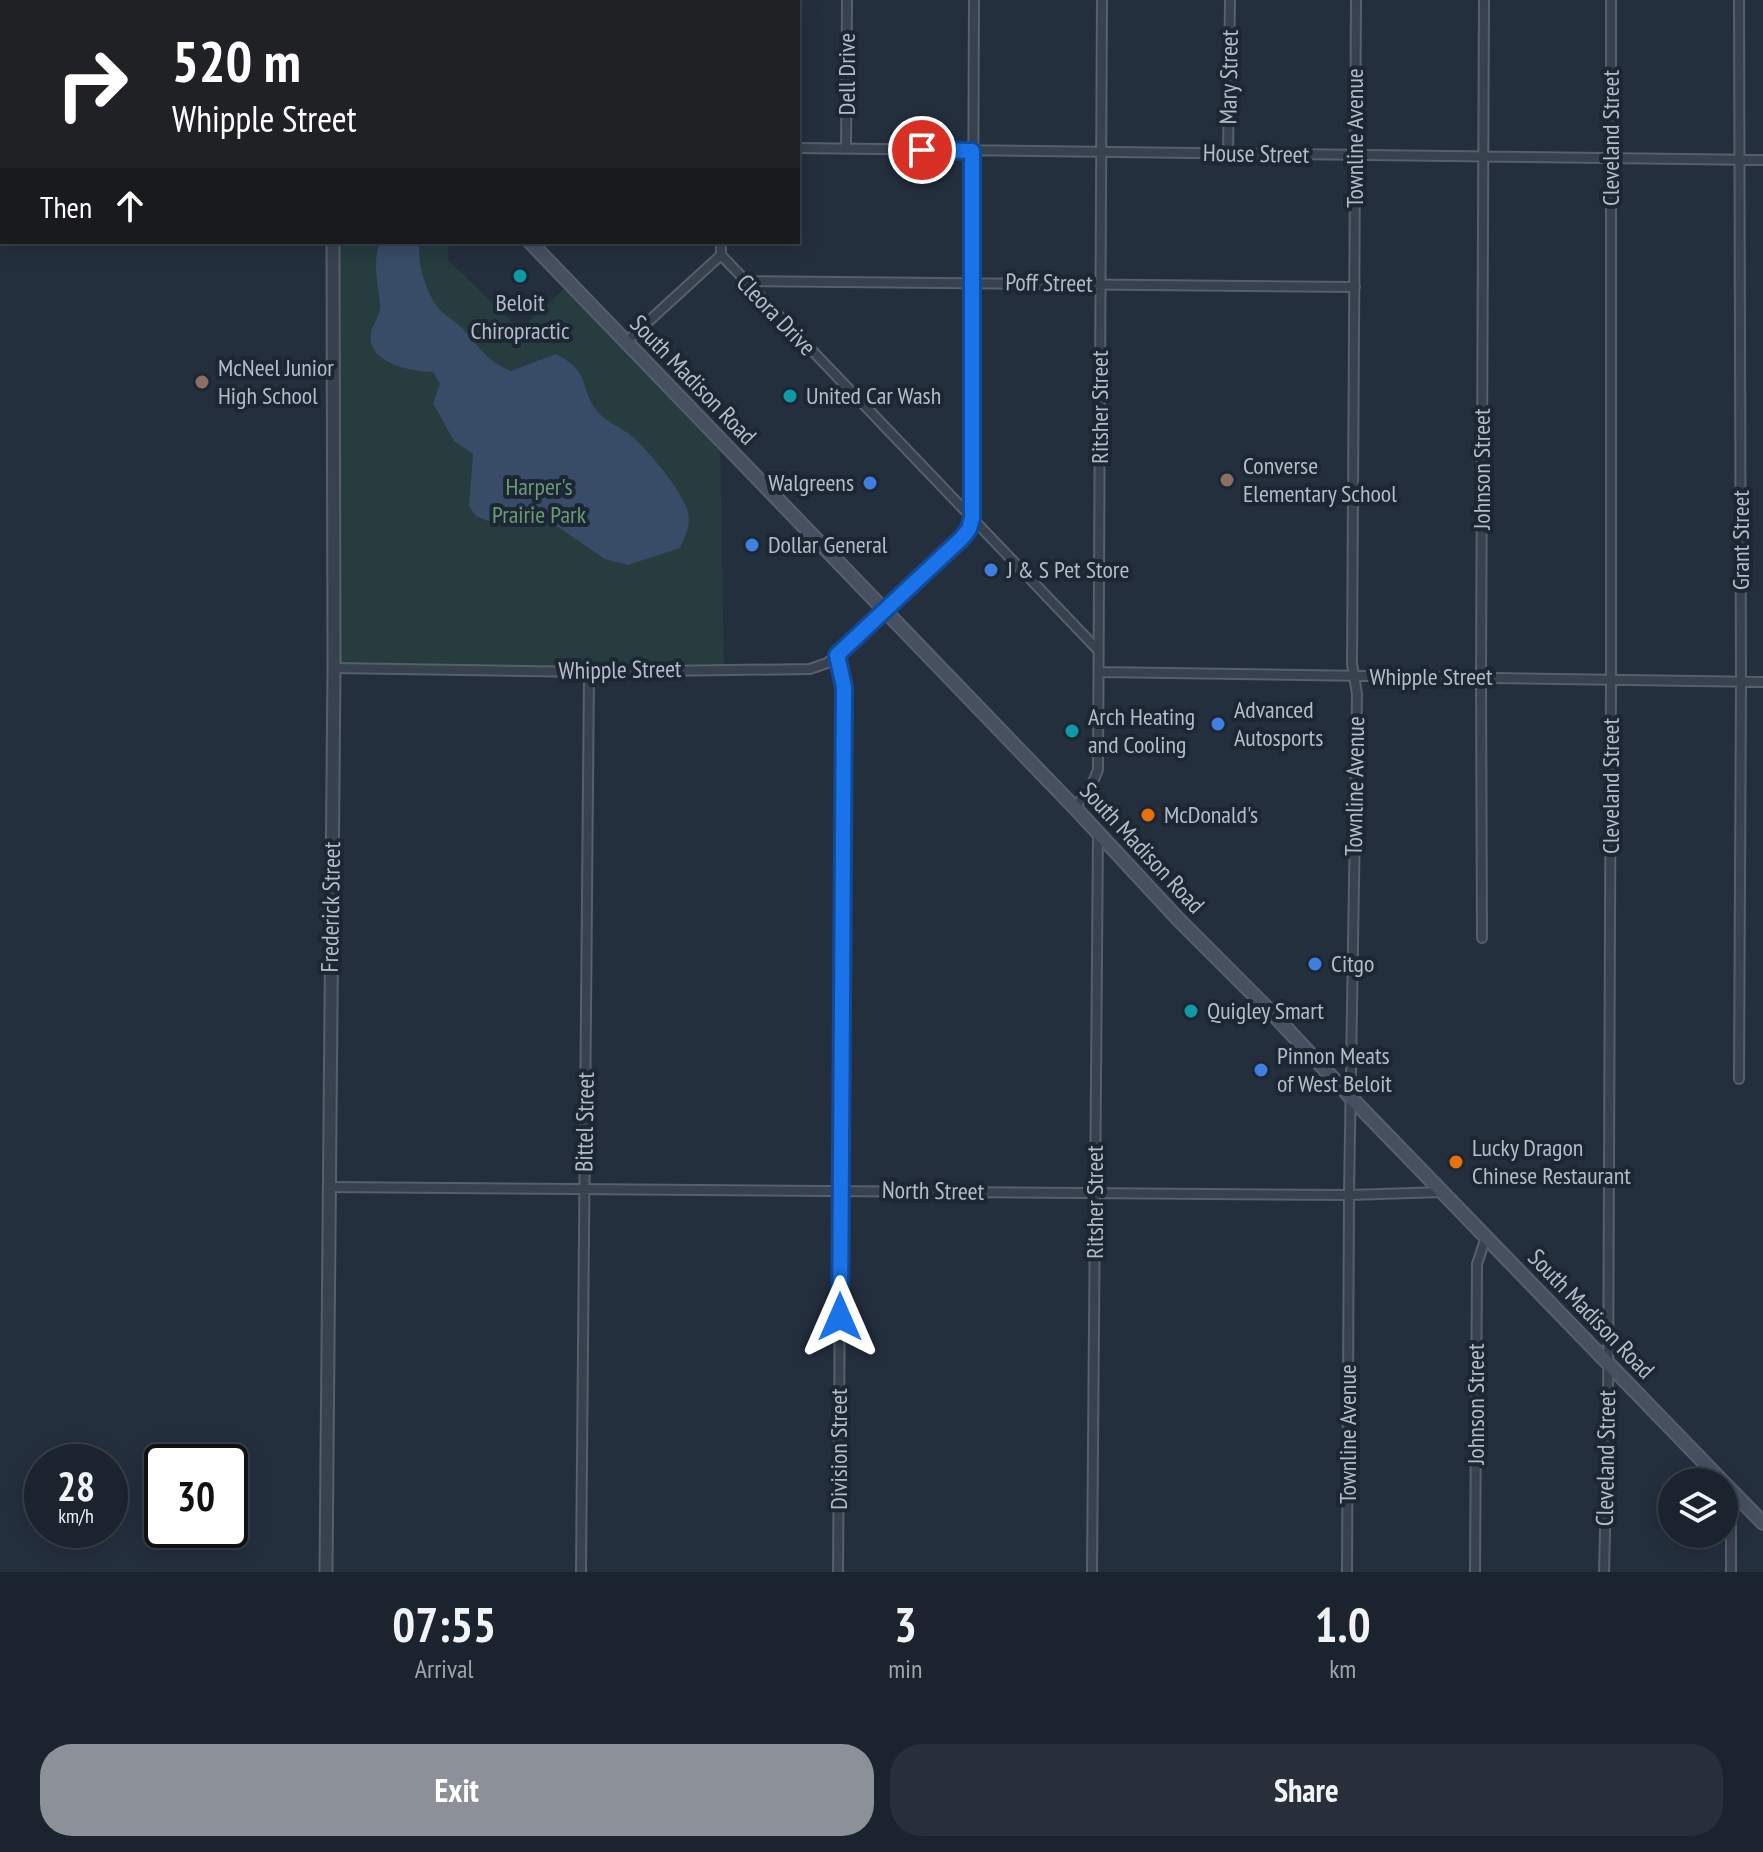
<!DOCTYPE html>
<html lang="en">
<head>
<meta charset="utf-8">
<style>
	body { margin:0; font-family:"PT Sans Narrow",sans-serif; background:#282f3a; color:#f1f3f6; height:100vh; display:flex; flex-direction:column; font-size:30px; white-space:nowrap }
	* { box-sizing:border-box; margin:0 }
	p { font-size:26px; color:#a0a4aa }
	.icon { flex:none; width:44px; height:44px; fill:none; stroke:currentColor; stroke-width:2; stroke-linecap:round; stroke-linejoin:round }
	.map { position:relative; height:1572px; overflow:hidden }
	.details { display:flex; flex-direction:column; background:#1b232e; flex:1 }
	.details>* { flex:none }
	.banner { position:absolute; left:0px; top:0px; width:800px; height:244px; box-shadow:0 4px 20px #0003,0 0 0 2px #39404a; background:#202124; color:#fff; overflow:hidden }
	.controls { position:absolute; left:1658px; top:1468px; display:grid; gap:16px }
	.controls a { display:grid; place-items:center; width:80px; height:80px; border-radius:50%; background:#1b232e; box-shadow:0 4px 20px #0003,0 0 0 2px #39404a; font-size:40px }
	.speed { position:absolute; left:24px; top:1444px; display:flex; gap:16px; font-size:40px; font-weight:700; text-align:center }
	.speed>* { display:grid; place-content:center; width:104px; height:104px; border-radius:50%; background:#1b232e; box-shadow:0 4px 20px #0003,0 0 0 2px #39404a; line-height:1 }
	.speed small { font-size:20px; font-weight:400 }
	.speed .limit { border:4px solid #111; border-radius:12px; background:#fff; color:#111 }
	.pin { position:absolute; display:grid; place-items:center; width:68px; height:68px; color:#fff; margin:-34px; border:4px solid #fff; border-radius:50%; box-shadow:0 2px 8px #0007 }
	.me { position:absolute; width:88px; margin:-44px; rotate:0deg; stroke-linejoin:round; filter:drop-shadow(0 0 6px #0008) }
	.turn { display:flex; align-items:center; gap:28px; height:168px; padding:0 40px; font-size:36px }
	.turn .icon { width:104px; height:104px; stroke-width:2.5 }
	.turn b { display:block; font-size:56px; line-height:68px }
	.then { display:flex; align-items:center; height:76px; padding:0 40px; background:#0003; gap:16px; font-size:30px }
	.eta { display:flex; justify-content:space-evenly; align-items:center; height:136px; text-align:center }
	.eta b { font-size:48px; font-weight:600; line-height:56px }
	.cta { display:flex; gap:16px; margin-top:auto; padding:16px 40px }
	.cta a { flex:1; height:92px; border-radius:32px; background:#8c9099; color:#fff; font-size:32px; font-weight:600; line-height:92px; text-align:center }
	.cta a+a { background:#282f3a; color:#f1f3f6 }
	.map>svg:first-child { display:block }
</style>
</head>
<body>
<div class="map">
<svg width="1763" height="1572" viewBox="0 0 1763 1572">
	<rect width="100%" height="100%" fill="#242f3e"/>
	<path fill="#263c3f" d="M333,242H449L448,260L520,330L570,283L720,439L724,669L334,668Z"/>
	<path fill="#394c67" d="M380,242H420C416,261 427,297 441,311C447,317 455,321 461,327C480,346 484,360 511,371L556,354C593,373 578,388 598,412C607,423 623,428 634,438C648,451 685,494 688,513C691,526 685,537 680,548L628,565L605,559L558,527L512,519L493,523L476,516L469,506L473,454L454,441L433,403L440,384L433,372C412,372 365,363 371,333C373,322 381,316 380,304C378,283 372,262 380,242Z"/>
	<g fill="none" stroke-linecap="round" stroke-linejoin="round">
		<g stroke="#565f6c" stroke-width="12">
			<path id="minor" d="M1739,0L1741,682L1739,1079
				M392,2L394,0
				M798,148L1763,160
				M846,148L847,0
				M1228,154L1230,0
				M721,255L1098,650
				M743,281L1355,287
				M626,342L721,255V242
				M837,655L844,687L838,1572
				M334,668L589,672L810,669L827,663L837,655L962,538L972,518L974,0
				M1099,672L1763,682
				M1075,808L1092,784L1098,770L1102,0
				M1482,938L1481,677L1484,0
				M328,1187L1349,1195L1442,1192
				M1731,1490V1572
				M581,1572L589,672
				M1092,1572L1098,833
				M1347,1572L1349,1195L1357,694L1352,664L1356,0
				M1475,1572L1477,1264L1486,1237
				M1604,1572L1608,1411L1611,679V0"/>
		</g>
		<g stroke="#565f6c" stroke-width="15">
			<path id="tertiary" d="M326,1572L334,668L333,242"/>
		</g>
		<g stroke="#565f6c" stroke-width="16">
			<path id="secondary" d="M297,0L299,2
				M530,242L1075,808L1179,920L1273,1014L1358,1105L1723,1482
				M1724,1483L1763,1523"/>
		</g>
		<use href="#minor" stroke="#38414e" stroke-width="8"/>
		<use href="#tertiary" stroke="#38414e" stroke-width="11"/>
		<use href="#secondary" stroke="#465061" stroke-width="12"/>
	</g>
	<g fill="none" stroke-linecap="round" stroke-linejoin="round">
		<g stroke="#114b97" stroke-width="20">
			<path id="route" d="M840,1317L844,687L837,655L962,538L969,529L972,518V151L922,150"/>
		</g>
		<use href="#route" stroke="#1a73e8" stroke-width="14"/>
	</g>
	<g fill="#0f9aa8" stroke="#1d2633" stroke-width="3">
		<circle cx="520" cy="276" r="8"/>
		<circle cx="790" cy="396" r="8"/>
		<circle cx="1072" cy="731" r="8"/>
		<circle cx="1191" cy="1011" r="8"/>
	</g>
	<g fill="#8d6e63" stroke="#1d2633" stroke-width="3">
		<circle cx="202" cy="382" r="8"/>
		<circle cx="1227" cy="480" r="8"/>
	</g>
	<g fill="#3f7fe0" stroke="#1d2633" stroke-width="3">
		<circle cx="870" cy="483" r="8"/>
		<circle cx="752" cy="545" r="8"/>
		<circle cx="991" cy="570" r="8"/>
		<circle cx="1218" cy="724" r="8"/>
		<circle cx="1315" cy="964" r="8"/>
		<circle cx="1261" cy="1070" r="8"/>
	</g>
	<g fill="#e8710a" stroke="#1d2633" stroke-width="3">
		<circle cx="1148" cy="815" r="8"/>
		<circle cx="1456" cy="1162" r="8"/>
	</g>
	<g text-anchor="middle" stroke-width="8" stroke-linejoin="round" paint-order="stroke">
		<g font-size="24" fill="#b4bcc9" stroke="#1d2633">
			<text transform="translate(847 74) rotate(-90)" y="8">Dell Drive</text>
			<text transform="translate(1229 77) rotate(-89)" y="8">Mary Street</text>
			<text transform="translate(1355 138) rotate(-90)" y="8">Townline Avenue</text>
			<text transform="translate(1611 138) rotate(-90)" y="8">Cleveland Street</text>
			<text transform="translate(1256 154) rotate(1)" y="8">House Street</text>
			<text transform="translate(1049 283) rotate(1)" y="8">Poff Street</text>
			<text transform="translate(776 315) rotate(46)" y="8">Cleora Drive</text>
			<text transform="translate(693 380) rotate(46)" y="8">South Madison Road</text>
			<text transform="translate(1100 407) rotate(-90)" y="8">Ritsher Street</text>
			<text transform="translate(1482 469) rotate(-90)" y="8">Johnson Street</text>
			<text transform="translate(1741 540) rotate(-90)" y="8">Grant Street</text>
			<text transform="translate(620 670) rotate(-1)" y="8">Whipple Street</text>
			<text x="1431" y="685">Whipple Street</text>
			<text transform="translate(1355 786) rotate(-89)" y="8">Townline Avenue</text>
			<text transform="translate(1611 786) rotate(-90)" y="8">Cleveland Street</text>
			<text transform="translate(1142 848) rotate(47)" y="8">South Madison Road</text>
			<text transform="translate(331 907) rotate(-89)" y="8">Frederick Street</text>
			<text transform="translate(585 1122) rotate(-89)" y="8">Bittel Street</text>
			<text transform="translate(933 1191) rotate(1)" y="8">North Street</text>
			<text transform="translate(1095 1202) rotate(-90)" y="8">Ritsher Street</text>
			<text transform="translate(1591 1314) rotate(46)" y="8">South Madison Road</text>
			<text transform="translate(1476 1404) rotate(-90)" y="8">Johnson Street</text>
			<text transform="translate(1348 1434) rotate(-90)" y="8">Townline Avenue</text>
			<text transform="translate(839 1449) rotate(-90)" y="8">Division Street</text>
			<text transform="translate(1606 1458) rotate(-89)" y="8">Cleveland Street</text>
		</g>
		<g font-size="24" fill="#b4bcc9" stroke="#1d2633" text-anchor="start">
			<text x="520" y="311" text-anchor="middle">Beloit<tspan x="520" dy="28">Chiropractic</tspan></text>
			<text x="218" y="376">McNeel Junior<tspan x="218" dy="28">High School</tspan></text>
			<text x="806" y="404">United Car Wash</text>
			<text x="1243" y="474">Converse<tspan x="1243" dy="28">Elementary School</tspan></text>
			<text x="854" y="491" text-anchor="end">Walgreens</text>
			<text x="768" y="553">Dollar General</text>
			<text x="1007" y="578">J &amp; S Pet Store</text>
			<text x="1234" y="718">Advanced<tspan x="1234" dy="28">Autosports</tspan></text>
			<text x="1088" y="725">Arch Heating<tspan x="1088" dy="28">and Cooling</tspan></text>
			<text x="1164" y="823">McDonald's</text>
			<text x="1331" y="972">Citgo</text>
			<text x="1207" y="1019">Quigley Smart</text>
			<text x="1277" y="1064">Pinnon Meats<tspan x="1277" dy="28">of West Beloit</tspan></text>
			<text x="1472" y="1156">Lucky Dragon<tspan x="1472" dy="28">Chinese Restaurant</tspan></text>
		</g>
		<g font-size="24" fill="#6b9a76" stroke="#1d2633">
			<text x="539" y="495">Harper's<tspan x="539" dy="28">Prairie Park</tspan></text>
		</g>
	</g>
</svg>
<div class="controls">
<a><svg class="icon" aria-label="layers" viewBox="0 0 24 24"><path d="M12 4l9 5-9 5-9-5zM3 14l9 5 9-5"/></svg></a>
</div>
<div class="speed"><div>28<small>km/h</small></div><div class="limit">30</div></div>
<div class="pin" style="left:922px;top:150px;background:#d93025"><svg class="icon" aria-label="arrive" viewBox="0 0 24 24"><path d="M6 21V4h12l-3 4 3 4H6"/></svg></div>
<svg class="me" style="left:840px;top:1317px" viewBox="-20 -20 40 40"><path d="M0-17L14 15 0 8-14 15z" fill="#1a73e8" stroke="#fff" stroke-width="4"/></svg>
<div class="banner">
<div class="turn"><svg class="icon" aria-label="right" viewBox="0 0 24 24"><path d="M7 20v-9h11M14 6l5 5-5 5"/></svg><div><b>520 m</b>Whipple Street</div></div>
<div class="then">Then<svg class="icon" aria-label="ahead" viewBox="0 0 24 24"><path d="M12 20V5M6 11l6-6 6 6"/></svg></div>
</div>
</div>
<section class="details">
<div class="eta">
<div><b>07:55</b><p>Arrival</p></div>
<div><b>3</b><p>min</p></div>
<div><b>1.0</b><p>km</p></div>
</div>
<div class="cta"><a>Exit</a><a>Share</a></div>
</section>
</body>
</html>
